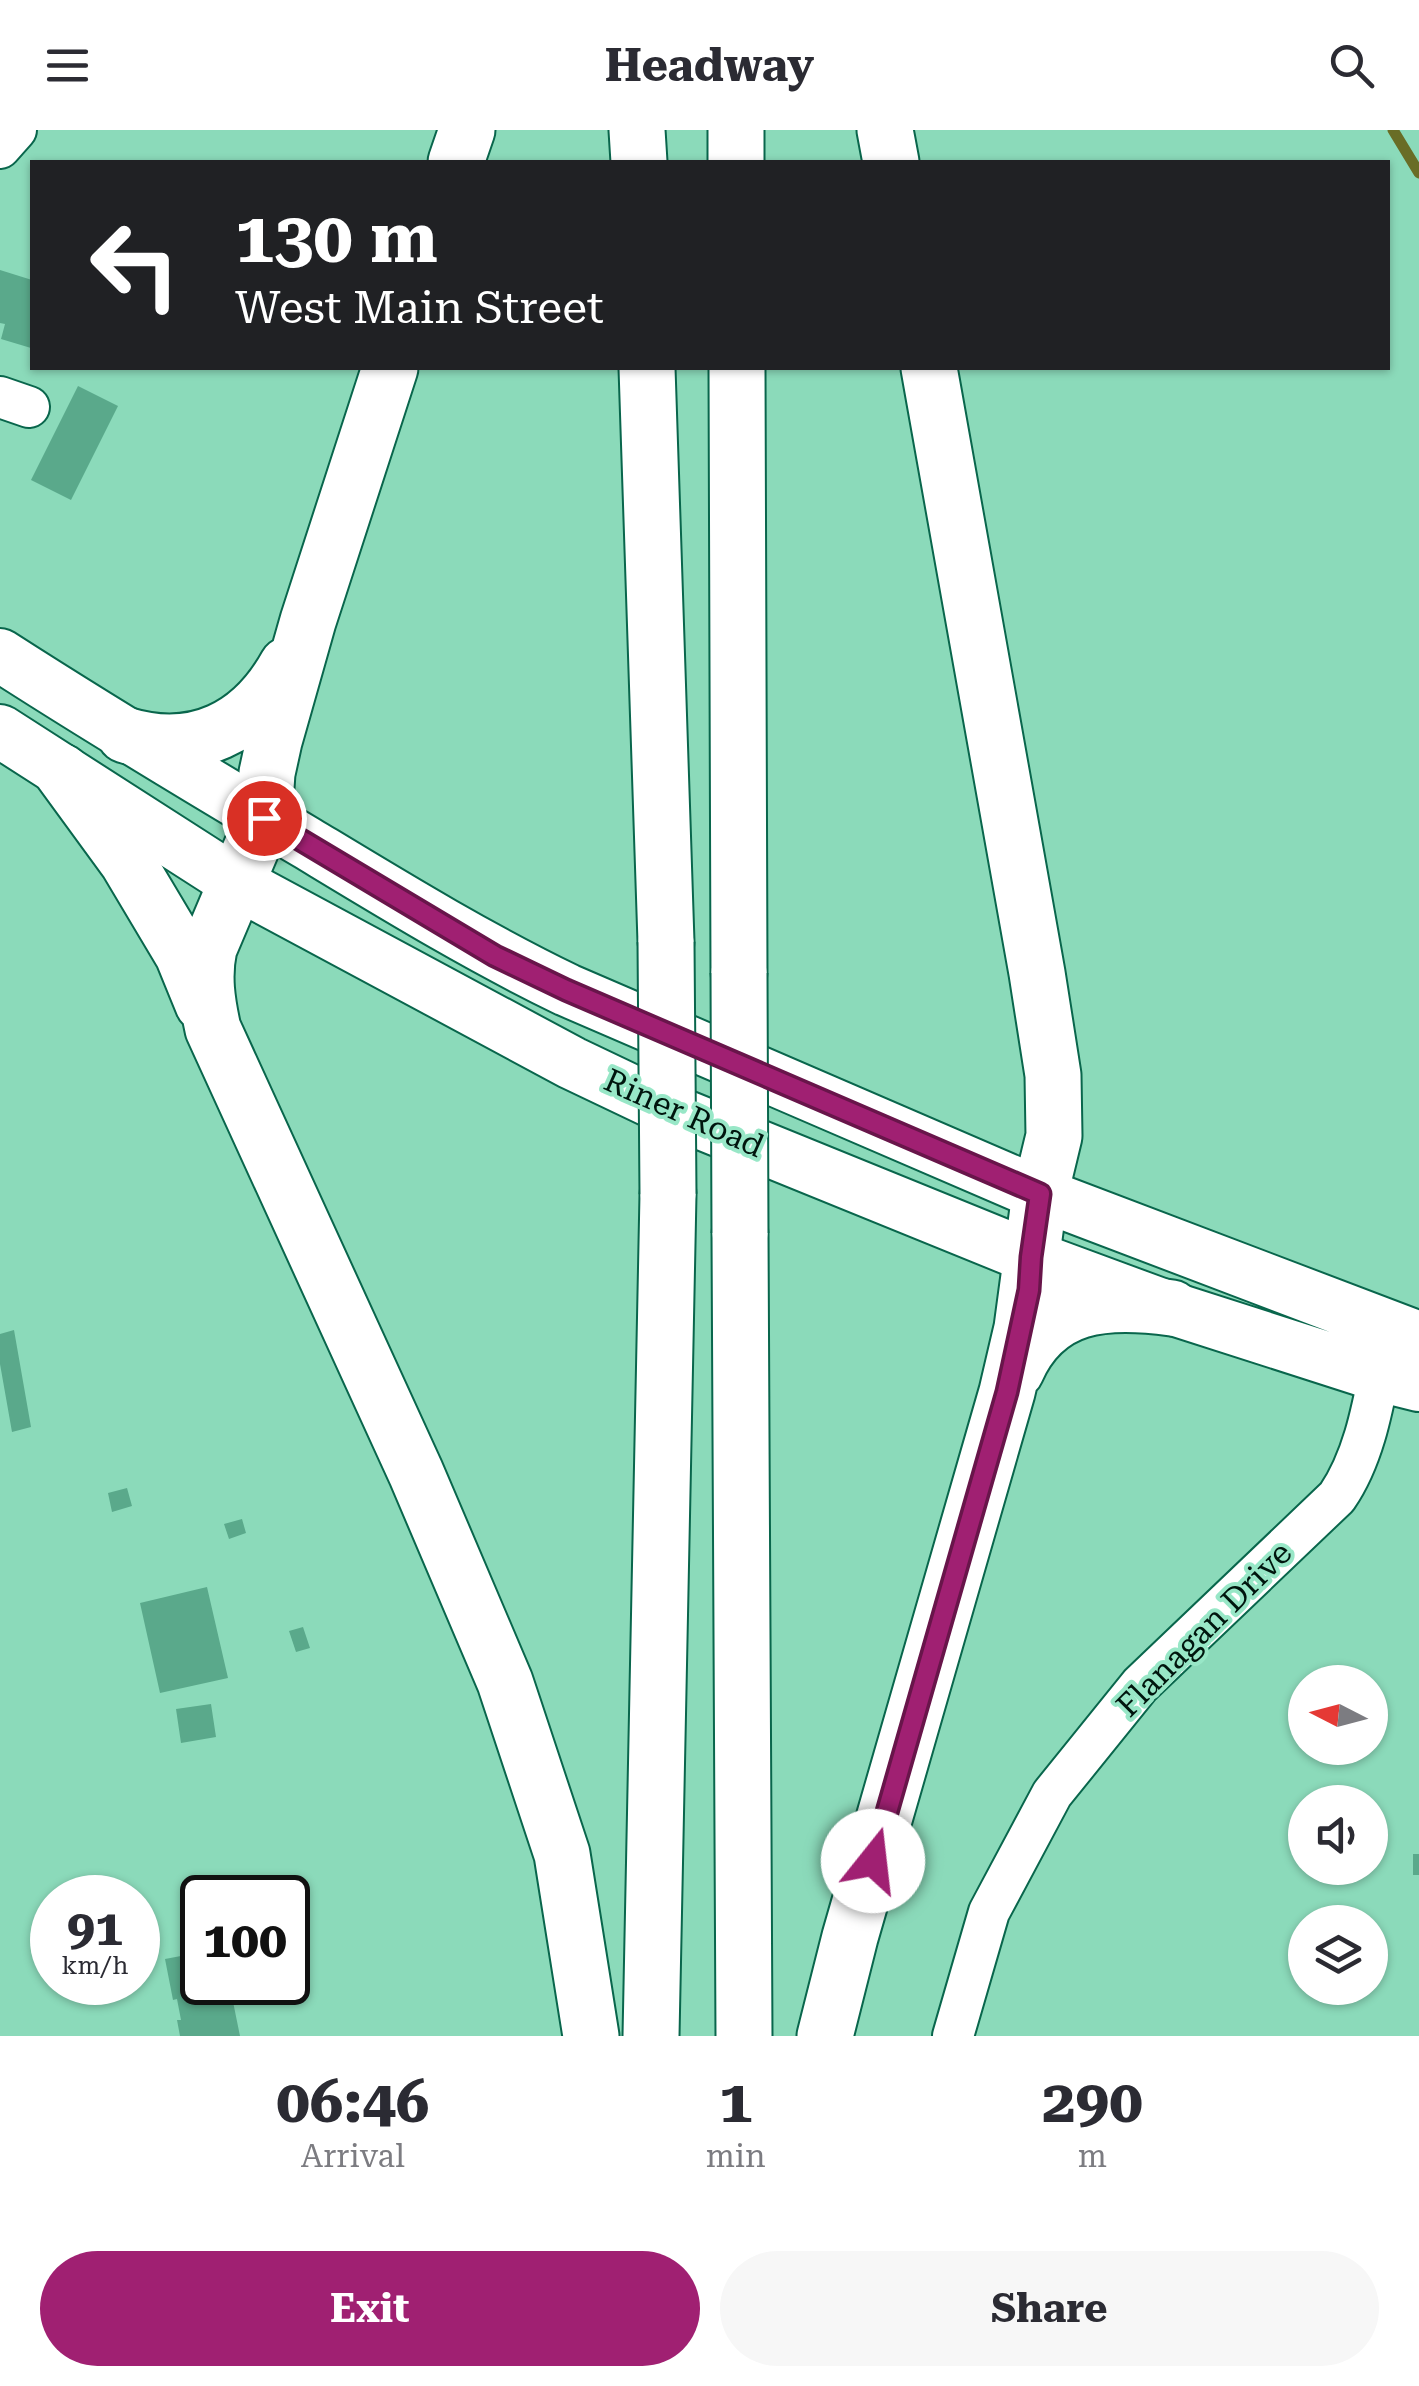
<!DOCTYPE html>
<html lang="en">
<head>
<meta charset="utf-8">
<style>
	body { margin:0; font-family:"Roboto Serif",serif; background:#f7f7f7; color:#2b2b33; height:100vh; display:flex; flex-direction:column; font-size:38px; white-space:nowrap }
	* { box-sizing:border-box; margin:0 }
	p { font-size:32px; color:#7c7c81 }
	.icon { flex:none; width:55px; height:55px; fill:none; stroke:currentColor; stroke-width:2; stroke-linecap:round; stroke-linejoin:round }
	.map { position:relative; height:1906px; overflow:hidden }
	.side { display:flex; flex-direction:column; background:#fff; flex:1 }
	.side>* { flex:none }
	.guide { position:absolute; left:30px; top:30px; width:1360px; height:210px; border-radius:0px; box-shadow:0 2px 8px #0004; background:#202124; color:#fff; overflow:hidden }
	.needle { width:65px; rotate:276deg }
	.fabs { position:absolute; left:1288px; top:1535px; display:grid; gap:20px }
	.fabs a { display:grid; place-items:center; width:100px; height:100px; border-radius:50%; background:#fff; box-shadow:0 2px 8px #0004; font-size:50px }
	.speed { position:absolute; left:30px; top:1745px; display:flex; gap:20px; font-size:50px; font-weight:700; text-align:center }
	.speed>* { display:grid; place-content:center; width:130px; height:130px; border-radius:50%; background:#fff; box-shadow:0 2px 8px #0004; line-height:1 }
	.speed small { font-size:25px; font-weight:400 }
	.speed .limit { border:5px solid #111; border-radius:15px; background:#fff; color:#111 }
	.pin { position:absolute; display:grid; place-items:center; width:85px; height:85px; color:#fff; margin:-42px; border:5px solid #fff; border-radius:50%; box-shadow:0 2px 10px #0007 }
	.me { position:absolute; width:110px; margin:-55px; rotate:16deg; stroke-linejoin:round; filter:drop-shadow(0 0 8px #0008) }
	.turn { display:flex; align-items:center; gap:35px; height:210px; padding:0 40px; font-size:45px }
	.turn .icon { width:130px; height:130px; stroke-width:2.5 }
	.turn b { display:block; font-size:70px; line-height:85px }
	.eta { display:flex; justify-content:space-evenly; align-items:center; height:170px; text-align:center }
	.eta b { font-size:60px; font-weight:700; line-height:70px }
	.action { display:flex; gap:20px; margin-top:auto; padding:20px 40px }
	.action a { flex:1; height:115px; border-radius:60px; background:#a02072; color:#fff; font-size:40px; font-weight:700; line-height:115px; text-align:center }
	.action a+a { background:#f7f7f7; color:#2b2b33 }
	header { display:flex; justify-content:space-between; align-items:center; height:130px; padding:0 40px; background:#fff; font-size:45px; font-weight:700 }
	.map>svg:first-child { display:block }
</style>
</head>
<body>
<header><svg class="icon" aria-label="menu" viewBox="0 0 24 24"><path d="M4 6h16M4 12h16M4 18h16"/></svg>Headway<svg class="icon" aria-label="search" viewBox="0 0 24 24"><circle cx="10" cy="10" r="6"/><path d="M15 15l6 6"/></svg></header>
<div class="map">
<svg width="1419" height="1906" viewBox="0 0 1419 1906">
	<rect width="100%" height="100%" fill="#8bdaba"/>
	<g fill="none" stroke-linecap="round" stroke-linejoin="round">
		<path stroke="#696d26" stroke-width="11" d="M1393,0L1419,43"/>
	</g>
	<path fill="#5aa98b" d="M0,140L32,150L31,218L1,209L5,194L0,193Z
		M78,256L118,276L71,370L31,350Z
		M14,1200L31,1297L12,1302L0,1234V1204Z
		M127,1358L132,1376L112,1382L108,1363Z
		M242,1389L246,1403L229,1409L224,1394Z
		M207,1457L228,1548L160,1563L140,1473Z
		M303,1497L310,1518L296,1522L289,1501Z
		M211,1574L216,1607L181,1613L176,1579Z
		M1413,1724H1419V1745H1413Z
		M202,1822V1852H229L240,1906H180L177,1890H181L177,1869L173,1870L165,1829Z"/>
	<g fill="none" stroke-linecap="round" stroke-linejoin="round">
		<g stroke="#09664c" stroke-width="44">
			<path id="minor" d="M0,18L16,0
				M0,267L29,277
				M953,1906L989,1782L1052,1664L1140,1555L1337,1367C1366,1325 1374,1269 1384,1220"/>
		</g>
		<g stroke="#09664c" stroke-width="56">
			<path id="major" d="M0,525C101,590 204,652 307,713C393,765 476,816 567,860L1040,1064L1419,1208
				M0,601L237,753L572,933L679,984L1031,1127L1164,1176L1379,1245L1419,1255"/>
		</g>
		<g stroke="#09664c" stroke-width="59">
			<path id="highway" d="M637,0L639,32
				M736,0V32
				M885,0L891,32
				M456,32L467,0
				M390,238L308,491L274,611L267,643L264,688L209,818C203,846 207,872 213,899L416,1343L505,1552L562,1724L591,1906
				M647,238L666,812
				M737,238L739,843
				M125,605C195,626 252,598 287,535
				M62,642L127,731L183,825L203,874
				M740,1103L744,1906
				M1016,1241C1046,1172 1106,1169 1172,1178
				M651,1906L668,1064
				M825,1906L850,1807L1007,1262L1022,1198L1040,1064L1054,1006L1053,945L1037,843L929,238"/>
		</g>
		<use href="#minor" stroke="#fff" stroke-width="40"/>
		<use href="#major" stroke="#fff" stroke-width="52"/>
		<use href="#highway" stroke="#fff" stroke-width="55"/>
		<g stroke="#09664c" stroke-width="59" stroke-linecap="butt">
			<path id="highway-bridge" d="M666,812L668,1064
				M739,843L740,1103"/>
		</g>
		<use href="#highway-bridge" stroke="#fff" stroke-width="55"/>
	</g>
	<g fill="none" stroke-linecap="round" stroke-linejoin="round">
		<g stroke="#68154a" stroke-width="25">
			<path id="route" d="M264,688L495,826L566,860L1040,1064L1031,1127L1029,1160L1007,1262L873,1731"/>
		</g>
		<use href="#route" stroke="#a02072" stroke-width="18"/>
	</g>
	<g text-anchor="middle" stroke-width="8" stroke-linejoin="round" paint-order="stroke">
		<g font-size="32" fill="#00160e" stroke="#98e7c7">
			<text transform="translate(684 983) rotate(24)" y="11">Riner Road</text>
			<text transform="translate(1204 1499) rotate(-45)" y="11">Flanagan Drive</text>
		</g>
	</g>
</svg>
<div class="fabs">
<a><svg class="needle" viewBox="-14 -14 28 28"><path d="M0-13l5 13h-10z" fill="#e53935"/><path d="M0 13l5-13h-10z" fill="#7c7c81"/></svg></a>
<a><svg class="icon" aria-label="sound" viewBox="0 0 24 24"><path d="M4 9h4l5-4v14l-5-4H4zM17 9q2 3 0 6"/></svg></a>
<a><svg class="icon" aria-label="layers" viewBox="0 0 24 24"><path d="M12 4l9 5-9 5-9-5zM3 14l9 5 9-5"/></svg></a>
</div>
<div class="speed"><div>91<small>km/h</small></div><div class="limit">100</div></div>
<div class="pin" style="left:264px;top:688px;background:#d93025"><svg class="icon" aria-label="arrive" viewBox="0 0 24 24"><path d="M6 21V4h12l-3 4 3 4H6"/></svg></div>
<svg class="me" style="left:873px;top:1731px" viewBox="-20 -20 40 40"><circle r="19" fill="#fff"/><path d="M0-13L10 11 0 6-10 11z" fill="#a02072"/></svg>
<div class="guide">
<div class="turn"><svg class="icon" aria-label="left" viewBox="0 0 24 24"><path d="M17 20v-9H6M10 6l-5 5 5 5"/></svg><div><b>130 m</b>West Main Street</div></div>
</div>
</div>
<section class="side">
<div class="eta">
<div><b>06:46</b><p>Arrival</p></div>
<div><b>1</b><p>min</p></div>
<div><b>290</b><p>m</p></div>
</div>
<div class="action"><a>Exit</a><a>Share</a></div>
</section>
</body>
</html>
